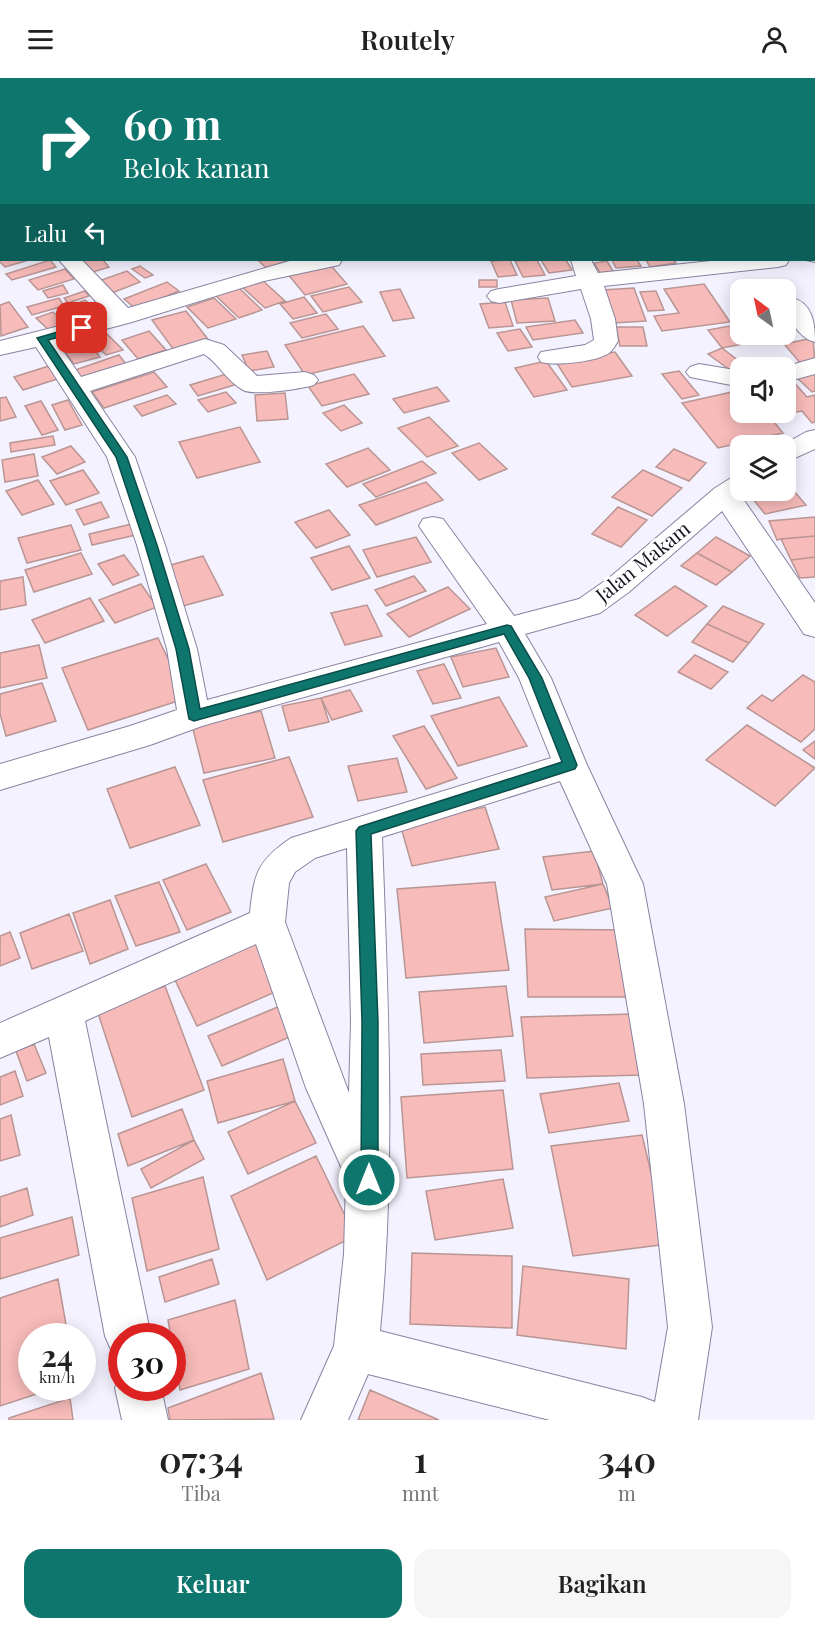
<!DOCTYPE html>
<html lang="id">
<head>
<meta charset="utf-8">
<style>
	body { margin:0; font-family:"Playfair Display",serif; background:#f6f6f6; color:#222; height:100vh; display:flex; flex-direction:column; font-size:22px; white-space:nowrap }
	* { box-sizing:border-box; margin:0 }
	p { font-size:20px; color:#767676 }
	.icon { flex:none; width:33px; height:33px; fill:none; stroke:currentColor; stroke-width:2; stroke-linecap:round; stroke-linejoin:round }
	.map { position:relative; height:1342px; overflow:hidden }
	.side { display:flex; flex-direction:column; background:#fff; flex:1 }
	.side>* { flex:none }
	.top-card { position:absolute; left:0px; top:0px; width:816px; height:183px; box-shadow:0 3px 15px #0003; background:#0f766e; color:#fff; overflow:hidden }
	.needle { width:39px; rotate:327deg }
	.fabs { position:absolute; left:730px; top:201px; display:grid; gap:12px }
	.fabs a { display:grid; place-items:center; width:66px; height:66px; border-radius:12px; background:#fff; box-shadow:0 3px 15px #0003; font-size:30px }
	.speed { position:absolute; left:18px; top:1245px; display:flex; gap:12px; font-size:30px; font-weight:700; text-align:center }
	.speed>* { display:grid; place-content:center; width:78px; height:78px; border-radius:50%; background:#fff; box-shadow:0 3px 15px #0003; line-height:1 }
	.speed small { font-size:15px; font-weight:400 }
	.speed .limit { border:9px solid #d22; background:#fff; color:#111 }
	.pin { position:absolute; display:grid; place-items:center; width:51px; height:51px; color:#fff; margin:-26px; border-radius:12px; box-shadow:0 3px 9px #0006 }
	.me { position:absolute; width:66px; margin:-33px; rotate:0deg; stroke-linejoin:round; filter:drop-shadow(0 0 4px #0008) }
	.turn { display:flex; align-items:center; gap:21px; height:126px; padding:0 24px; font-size:27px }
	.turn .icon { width:78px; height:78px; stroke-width:2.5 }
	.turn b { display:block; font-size:42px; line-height:51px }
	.then { display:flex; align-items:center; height:57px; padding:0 24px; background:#0003; gap:12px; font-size:22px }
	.eta { display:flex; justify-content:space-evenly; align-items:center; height:102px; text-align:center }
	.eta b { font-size:36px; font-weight:600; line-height:42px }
	.action { display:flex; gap:12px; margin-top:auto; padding:12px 24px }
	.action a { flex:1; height:69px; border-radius:18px; background:#0f766e; color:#fff; font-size:24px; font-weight:600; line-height:69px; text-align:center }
	.action a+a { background:#f6f6f6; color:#222 }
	header { display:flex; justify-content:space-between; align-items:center; height:78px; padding:0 24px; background:#fff; font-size:27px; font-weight:600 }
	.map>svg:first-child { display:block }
</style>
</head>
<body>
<header><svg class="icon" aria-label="menu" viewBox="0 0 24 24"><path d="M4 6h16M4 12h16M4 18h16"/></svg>Routely<svg class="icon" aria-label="person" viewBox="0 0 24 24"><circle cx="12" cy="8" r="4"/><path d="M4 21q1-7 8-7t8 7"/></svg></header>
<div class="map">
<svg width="815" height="1342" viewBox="0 0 815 1342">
	<rect width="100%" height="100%" fill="#f4f2ff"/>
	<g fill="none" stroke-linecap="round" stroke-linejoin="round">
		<path fill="#4ca7ad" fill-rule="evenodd" d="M243,0H283L242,2Z
			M472,0H515L471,2Z
			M584,0H629L630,2H585Z
			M798,0H815V18L814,2H797Z"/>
	</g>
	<path fill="#f7bbb9" stroke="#b99594" stroke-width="1.5" d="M2,168V182H29L5,189L0,184Z
		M50,182L56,189L12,202L6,196Z
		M82,182H103L109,189L93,194Z
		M258,182H287L288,183L266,190Z
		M510,182L517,197L498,199L491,183Z
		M537,182L545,197L523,199L515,183Z
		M541,182H566L572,192L549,195Z
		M612,182H637L641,188L616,190Z
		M646,182H674L676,185L650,189Z
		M327,183L347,206L305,217L286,194Z
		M607,183L614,195L601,196L594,185Z
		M140,188L153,197L145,200L132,191Z
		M65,191L74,201L38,212L29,202Z
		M127,193L140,204L107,217L93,205Z
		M261,201L285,223L265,230L241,208Z
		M479,202H497V209H479Z
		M167,204L179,213L136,231L124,221Z
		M704,206L730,244L662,253L654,238L679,235L664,211Z
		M63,207L68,215L48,220L43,213Z
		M236,207L262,232L239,240L213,215Z
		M349,209L362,224L323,234L311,218Z
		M634,210L646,243L614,245L602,212Z
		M400,211L414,240L393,243L380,214Z
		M85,213L89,218L68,225L64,220Z
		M656,213L664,232L648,233L640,214Z
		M304,219L317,235L293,241L280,226Z
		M59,220L64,228L32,237L27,229Z
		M214,220L236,241L208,250L187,229Z
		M548,220L555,243L517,245L511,222Z
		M85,222L99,234L74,244L60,232Z
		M9,224L28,249L1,258L0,227Z
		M505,224L513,248L489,250L480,226Z
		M186,233L211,265L176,275L152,242Z
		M53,234L67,246L50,253L36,240Z
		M326,236L338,251L302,260L290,245Z
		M575,242L583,255L533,262L526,249Z
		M735,247L749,265L722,270L708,252Z
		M363,248L385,278L305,297L285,267Z
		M616,249H643L647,268H620Z
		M520,251L532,269L508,273L497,255Z
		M149,253L166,272L138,281L122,262Z
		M106,255L123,272L106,277L90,261Z
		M813,260L815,285L802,287L784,266Z
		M87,263L100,279L74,286L62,270Z
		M722,270L748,290H741V297L738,298L708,276Z
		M267,273L274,289L249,293L242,277Z
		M615,274L632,298L572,309L556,284Z
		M119,277L130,291L83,306L72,293Z
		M546,283L567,312L534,319L515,290Z
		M49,288L57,301L23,312L14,299Z
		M815,291V313L812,314L794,297Z
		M679,293L699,317L682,321L662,296Z
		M154,294L167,309L104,330L92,314Z
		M233,294L241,305L198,318L190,307Z
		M354,296L369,316L322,328L308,308Z
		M791,301L807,319L815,317V344L812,345L802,333L781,337L779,334H786V302Z
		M437,309L449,323L404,335L393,321Z
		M741,312V334H766L783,355L718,370L682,325Z
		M226,314L236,325L208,334L198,322Z
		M285,315L288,341L257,343L255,317Z
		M167,317L176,326L142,338L134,328Z
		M6,319L16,339L0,343V320Z
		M68,322L82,347L65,352L52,327Z
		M41,323L58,352L42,357L25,328Z
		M344,327L362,345L341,353L323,335Z
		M429,339L458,368L427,379L398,350Z
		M240,349L260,384L197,400L179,364Z
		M53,358L55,367L11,374L10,365Z
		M479,365L507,391L479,402L452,375Z
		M71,368L85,384L57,396L42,379Z
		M368,370L390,392L347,409L326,386Z
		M674,371L706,385L689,403L656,389Z
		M34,376L38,398L5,404L2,382Z
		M422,383L436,395L376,419L363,406Z
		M83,392L99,415L66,427L50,403Z
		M643,392L682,410L652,438L612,419Z
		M38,402L54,426L22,437L6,413Z
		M426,404L443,422L376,447L359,427Z
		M786,406H788L806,427L765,436L748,415L786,412Z
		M101,424L109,439L84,447L76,432Z
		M618,429L647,442L621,469L592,456Z
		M329,432L350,457L316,470L295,444Z
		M815,439V458L781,461L777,462L769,443Z
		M132,446L136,457L92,467L89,456Z
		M71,447L81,472L27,485L18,460Z
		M815,458V479L791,482L781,461Z
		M416,459L431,484L377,499L363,472Z
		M716,459L750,478L732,494L697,475Z
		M349,468L370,500L332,512L311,480Z
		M81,475L92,496L34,514L25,492Z
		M697,475L732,494L716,507L681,488Z
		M124,477L139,497L113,507L98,486Z
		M203,478L223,517L179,529L160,490Z
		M815,479V499L800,500L791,482Z
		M414,498L426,513L386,528L375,512Z
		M23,499L26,527L0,532V503Z
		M141,506L157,529L115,545L99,522Z
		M675,508L707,528L667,558L635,537Z
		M448,509L470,531L409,559L387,536Z
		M90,520L104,543L45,565L32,542Z
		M367,527L382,558L345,567L331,535Z
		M723,528L764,546L749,565L707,546Z
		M707,546L749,565L733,584L692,564Z
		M158,560L187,620L88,652L62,590Z
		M39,567L47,600L0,610V575Z
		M496,570L509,599L463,609L451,579Z
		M695,577L728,594L711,611L678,594Z
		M444,586L461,620L433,626L417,593Z
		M803,597L815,604V651L801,664L747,630L762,617L772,623Z
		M42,605L56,643L6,658L0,636V616Z
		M350,612L362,633L332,642L321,620Z
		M499,619L527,668L458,688L431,638Z
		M321,620L329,644L289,653L282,628Z
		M261,633L275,680L204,695L192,647Z
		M747,647L815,690L775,728L706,682Z
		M424,648L457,700L426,711L393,658Z
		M815,663V681L803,672Z
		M289,679L313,739L223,764L203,702Z
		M397,680L407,714L358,723L348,688Z
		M175,689L200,747L130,770L107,711Z
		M485,729L499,771L412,788L400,746Z
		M594,773L603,806L552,812L543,779Z
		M206,786L231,834L187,852L163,802Z
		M159,804L180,854L136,868L115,818Z
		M495,804L509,892L406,900L397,811Z
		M603,806L613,830L554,843L545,819Z
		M110,822L128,871L90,886L73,835Z
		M69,836L83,873L32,891L20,855Z
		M525,851L628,852L635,919H528Z
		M10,854L20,880L0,888V858Z
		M264,862L289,908L197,948L174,900Z
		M165,908L204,1012L132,1039L97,932Z
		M506,908L513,958L424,965L419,914Z
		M280,928L294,957L222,988L208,958Z
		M633,936L642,997L527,1000L521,939Z
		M34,966L46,995L27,1003L16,973Z
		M501,972L505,1003L423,1007L421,976Z
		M283,981L295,1023L218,1045L207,1003Z
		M15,993L23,1018L0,1027V999Z
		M619,1005L629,1043L549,1055L540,1016Z
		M503,1012L513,1091L407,1100L401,1019Z
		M295,1023L316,1065L248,1096L228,1054Z
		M182,1031L194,1062L128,1088L118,1056Z
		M11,1037L20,1077L0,1083V1041Z
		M642,1057L668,1166L573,1178L551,1068Z
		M194,1062L204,1081L151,1110L141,1091Z
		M316,1078L355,1158L267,1202L231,1118Z
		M203,1099L219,1171L147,1193L132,1120Z
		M503,1101L513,1150L435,1162L426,1113Z
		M27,1110L33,1137L0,1149V1119Z
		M72,1139L79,1177L0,1201V1160Z
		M412,1175L512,1178V1250L410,1246Z
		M212,1181L219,1206L165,1224L159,1199Z
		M523,1188L629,1201L626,1271L517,1257Z
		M58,1201L68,1258H32V1310H55L0,1328V1220Z
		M235,1222L249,1291L180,1312L168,1242Z
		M261,1295L274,1341L170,1342L168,1330Z
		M370,1312L439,1342H358Z
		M70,1320L73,1342H9V1340Z"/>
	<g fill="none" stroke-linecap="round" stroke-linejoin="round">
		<g stroke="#8983a0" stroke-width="2">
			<path id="minor" d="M706,0H726V2H707Z
				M814,28H815V40H814Z
				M0,68H2V81H0Z
				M814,127H815V141L814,140Z
				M814,170L815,184L806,182H814Z
				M59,182H82L128,230L293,182H342L339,187L264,203L132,244L57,264L81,299L205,261L224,267L257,298L305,294L314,297L318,302L314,307C300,311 255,318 243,312C228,304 218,285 204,276L90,313L135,379L165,467L197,571L207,622L487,546L419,448L423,441L433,439L443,441L514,538L579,521L609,500L715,410L731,400L741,397V412H750L741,418L815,525V559L804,556L722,433L629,514L600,535L525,556L551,600L587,687L643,806L684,1026L712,1249L698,1342H550L368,1296L348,1342H301L334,1268L344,1176L346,1100L306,1010L256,866L85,943L151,1258H122V1278L112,1274L105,1258L49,959L0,980V945L250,835C254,796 257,783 291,760L551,680L519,600L499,564L202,648L150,667L0,712V686L130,648L177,632L167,571L137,467L107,379L36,269L0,277V263L107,236ZM560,703L607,806L644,1026L668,1249L655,1324L642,1319L380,1253C396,1089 388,924 382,759ZM347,770L351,944L349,1015L285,844L289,805L295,794L315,780Z
				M571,182H591L598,195L720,182H789L786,187L778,189L604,208L615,241L618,263C616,266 613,272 609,275C596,284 556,288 541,284L538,279L541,274L585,267L594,262L591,241L581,211L499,225L491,223L487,218L491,213L499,211L576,198Z
				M792,220C813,225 815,246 815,264C798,260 786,238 786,221Z
				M815,280V296L786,304V290H781Z
				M699,286L741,293V309L690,299L686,294L690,289Z
				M815,352V371L786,384V368H781L806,354Z
				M122,1294V1310H161L168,1342H122L115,1310Z"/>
		</g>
		<use href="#minor" fill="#fff" fill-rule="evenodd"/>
	</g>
	<path fill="#0f766e" stroke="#0a4d48" stroke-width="1.5" d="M82,247L86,248V252L48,262L127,379L157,467L189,571L200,631L507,547L511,548L542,600L577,687L575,691L371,756L378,944V1102L376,1108L369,1111L363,1108L361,1102L362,944L356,753L359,749L562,684L529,600L504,556L194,643L189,641L176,571L145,467L116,379L37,260Z"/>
	<g text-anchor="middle" stroke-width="5" stroke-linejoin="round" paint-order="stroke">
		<g font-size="20" fill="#1a1823" stroke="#fff">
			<text transform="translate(643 484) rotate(-39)" y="7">Jalan Makam</text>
		</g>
	</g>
</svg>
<div class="fabs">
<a><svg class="needle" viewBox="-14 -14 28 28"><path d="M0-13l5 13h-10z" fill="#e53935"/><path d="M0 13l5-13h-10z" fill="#767676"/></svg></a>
<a><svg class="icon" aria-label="sound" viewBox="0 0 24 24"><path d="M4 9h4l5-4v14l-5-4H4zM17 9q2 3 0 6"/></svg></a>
<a><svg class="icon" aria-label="layers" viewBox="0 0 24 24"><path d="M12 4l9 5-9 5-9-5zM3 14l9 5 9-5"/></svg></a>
</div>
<div class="speed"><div>24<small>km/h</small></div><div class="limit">30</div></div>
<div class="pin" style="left:82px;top:250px;background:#d93025"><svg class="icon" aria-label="arrive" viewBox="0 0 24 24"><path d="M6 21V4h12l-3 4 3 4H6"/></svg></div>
<svg class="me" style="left:369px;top:1102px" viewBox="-20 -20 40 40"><circle r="17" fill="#0f766e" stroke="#fff" stroke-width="3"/><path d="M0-11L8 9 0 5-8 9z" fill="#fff"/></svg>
<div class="top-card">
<div class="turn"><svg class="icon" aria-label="right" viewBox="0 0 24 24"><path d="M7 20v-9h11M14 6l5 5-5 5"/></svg><div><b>60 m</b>Belok kanan</div></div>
<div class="then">Lalu<svg class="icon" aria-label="left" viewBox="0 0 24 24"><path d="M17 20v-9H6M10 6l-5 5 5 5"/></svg></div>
</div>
</div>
<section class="side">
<div class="eta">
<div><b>07:34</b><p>Tiba</p></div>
<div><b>1</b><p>mnt</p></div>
<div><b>340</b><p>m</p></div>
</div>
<div class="action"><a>Keluar</a><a>Bagikan</a></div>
</section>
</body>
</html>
